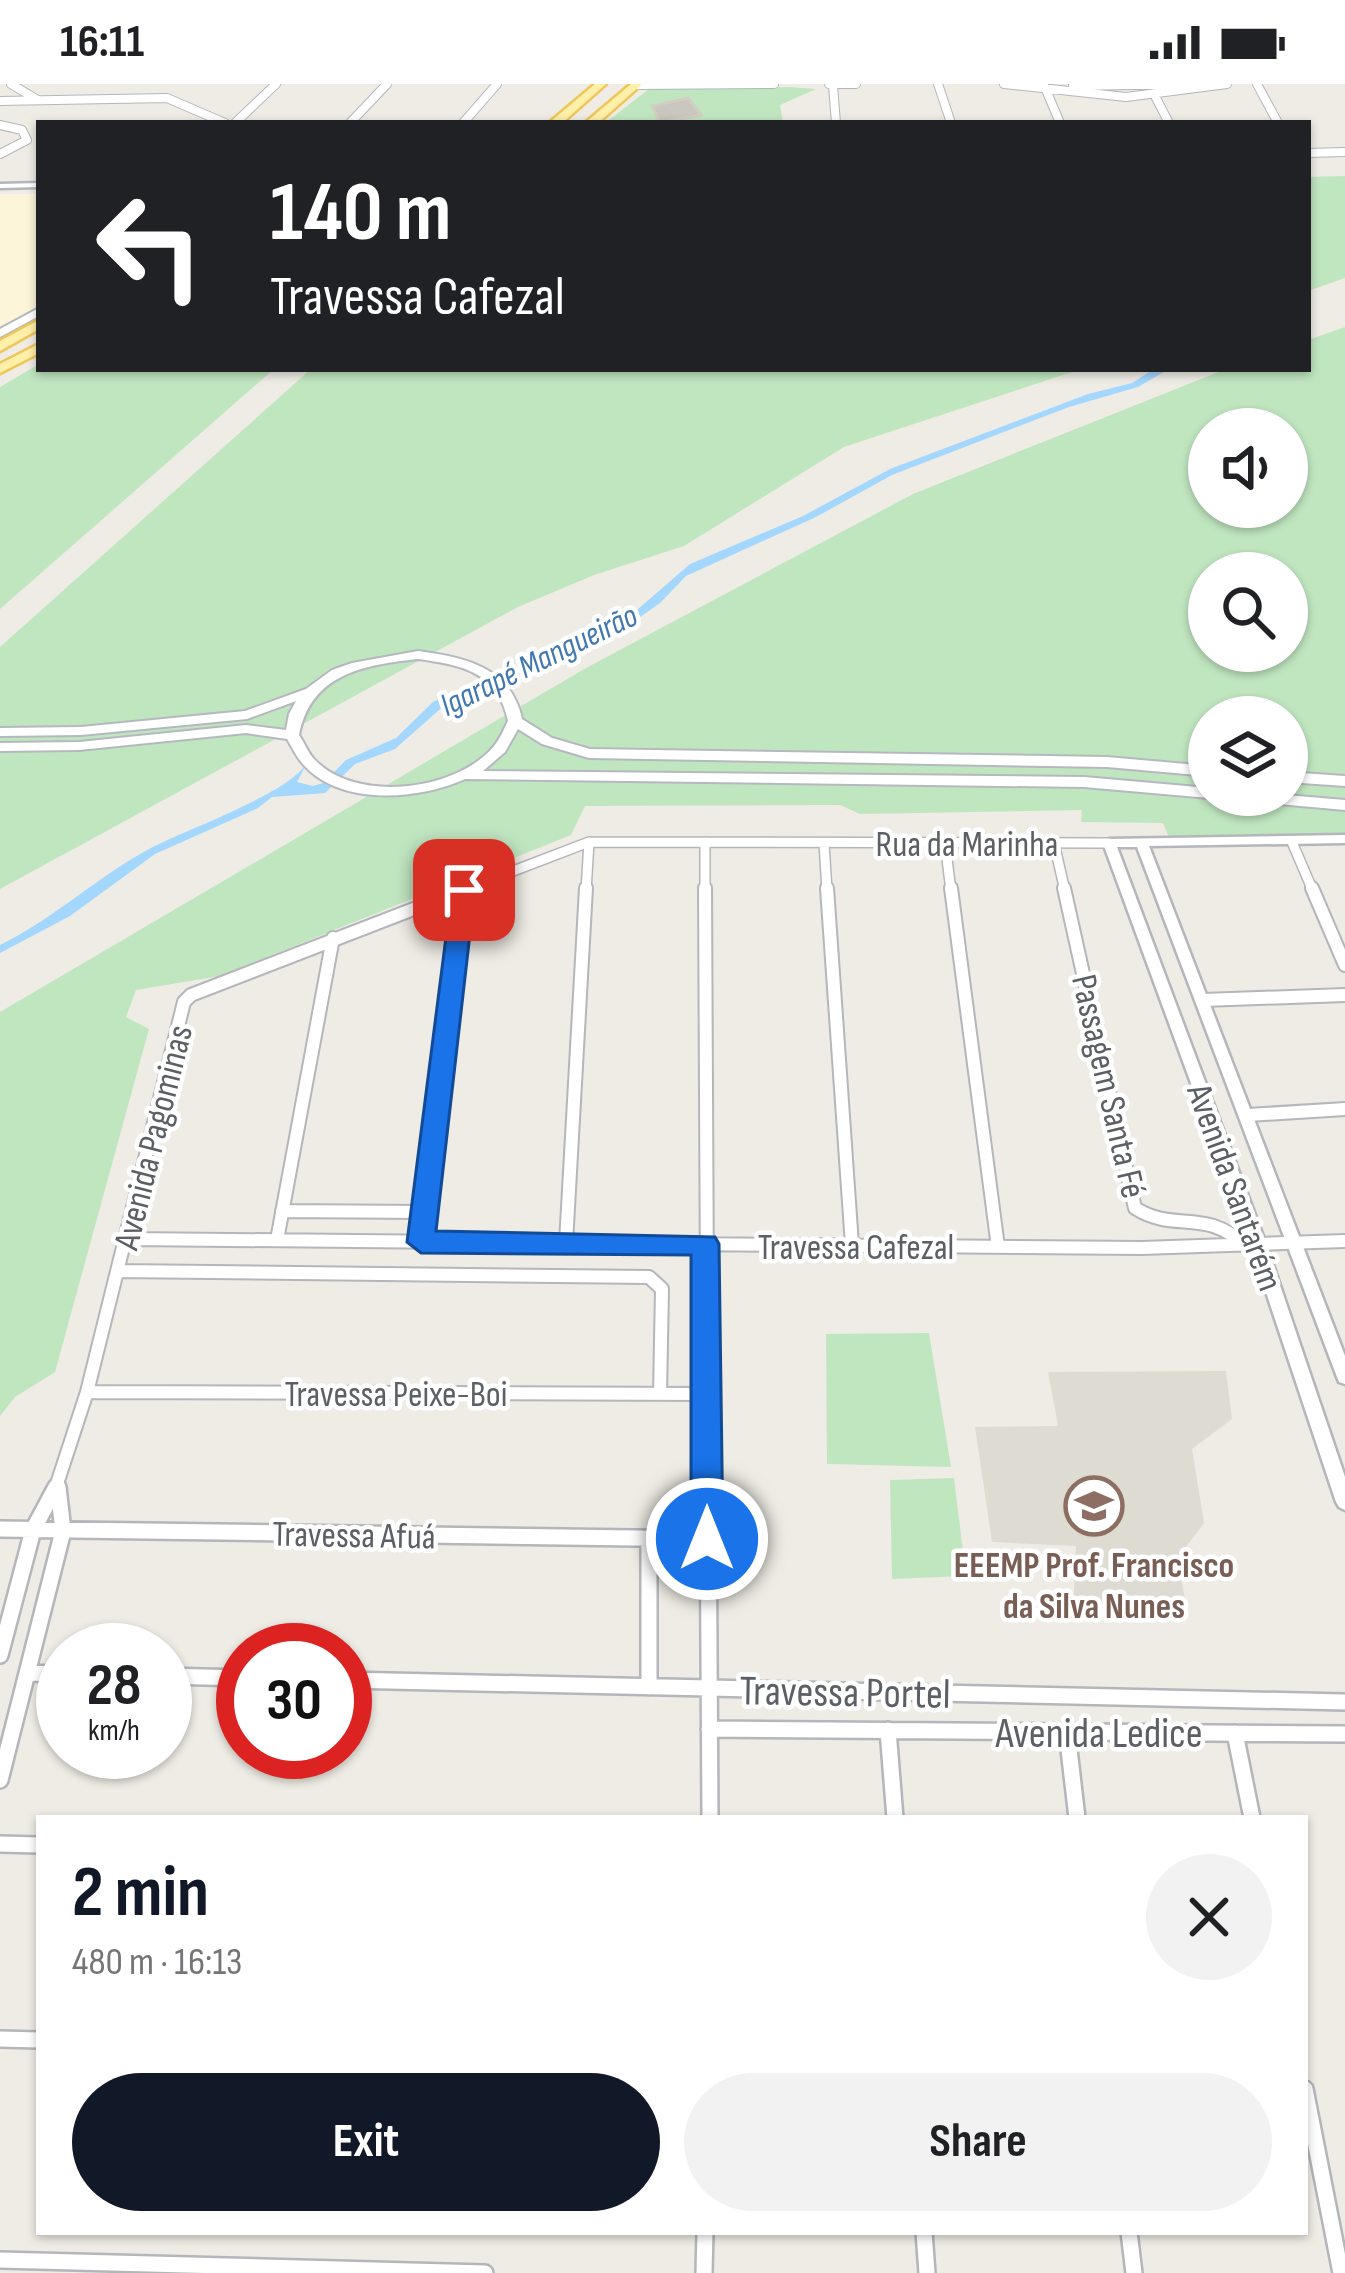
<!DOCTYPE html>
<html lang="en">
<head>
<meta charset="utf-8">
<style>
	body { margin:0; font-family:"Sofia Sans Condensed",sans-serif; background:#f2f2f2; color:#202124; height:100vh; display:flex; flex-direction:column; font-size:45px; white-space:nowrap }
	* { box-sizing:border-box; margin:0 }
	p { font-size:39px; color:#757577 }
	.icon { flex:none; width:66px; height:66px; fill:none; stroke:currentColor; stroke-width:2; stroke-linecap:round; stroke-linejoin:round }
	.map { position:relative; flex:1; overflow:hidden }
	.details { position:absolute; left:36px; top:1731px; width:1272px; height:420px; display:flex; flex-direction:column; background:#fff; border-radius:0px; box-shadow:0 3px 9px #0004 }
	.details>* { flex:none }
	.hud { position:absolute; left:36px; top:36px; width:1275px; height:252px; border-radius:0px; box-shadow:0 3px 9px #0004; background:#202124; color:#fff; overflow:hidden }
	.fabs { position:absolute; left:1188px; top:324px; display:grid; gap:24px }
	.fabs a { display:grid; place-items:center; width:120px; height:120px; border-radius:50%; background:#fff; box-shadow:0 3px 9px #0004; font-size:60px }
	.speed { position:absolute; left:36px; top:1539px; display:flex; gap:24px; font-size:60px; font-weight:700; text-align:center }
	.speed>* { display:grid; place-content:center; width:156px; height:156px; border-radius:50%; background:#fff; box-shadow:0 3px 9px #0004; line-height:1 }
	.speed small { font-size:30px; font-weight:400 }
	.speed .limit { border:18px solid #d22; background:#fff; color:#111 }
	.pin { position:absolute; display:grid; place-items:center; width:102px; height:102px; color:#fff; margin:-51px; border-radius:24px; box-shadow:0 6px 18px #0006 }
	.me { position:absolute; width:132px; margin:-66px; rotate:0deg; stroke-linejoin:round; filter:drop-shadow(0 0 9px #0008) }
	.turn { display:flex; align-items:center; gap:42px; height:252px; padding:0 36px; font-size:54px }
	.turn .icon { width:156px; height:156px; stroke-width:2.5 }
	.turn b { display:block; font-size:84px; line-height:102px }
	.round { display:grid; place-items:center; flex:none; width:126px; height:126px; border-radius:63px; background:#f2f2f2 }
	.summary { display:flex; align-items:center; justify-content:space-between; height:204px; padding:0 36px }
	h1 { font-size:72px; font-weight:700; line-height:90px; color:#111827 }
	.cta { display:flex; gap:24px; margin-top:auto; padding:24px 36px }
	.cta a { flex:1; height:138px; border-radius:72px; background:#111827; color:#fff; font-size:48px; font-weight:700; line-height:138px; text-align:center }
	.cta a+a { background:#f2f2f2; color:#202124 }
	.status { display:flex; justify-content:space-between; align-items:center; height:84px; padding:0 60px; background:#fff; direction:ltr }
	.status svg { height:33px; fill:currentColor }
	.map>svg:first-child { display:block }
</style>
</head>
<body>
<div class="status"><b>16:11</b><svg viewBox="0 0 49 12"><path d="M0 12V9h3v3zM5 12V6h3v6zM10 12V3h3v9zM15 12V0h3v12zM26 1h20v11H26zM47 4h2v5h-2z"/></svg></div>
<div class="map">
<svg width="1345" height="2189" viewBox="0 0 1345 2189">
	<rect width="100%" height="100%" fill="#eeece4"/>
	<path fill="#fdf5da" d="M0,110H39V227L0,250Z"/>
	<path fill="#dedbd2" d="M1226,1287L1232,1335L1192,1365L1204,1439L1177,1475L1188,1529H1073L1076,1462L992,1458L975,1343L1058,1342L1048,1288Z"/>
	<path fill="#c0e6c0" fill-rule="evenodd" d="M790,3L816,5L780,21L783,39H605L649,5Z
		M1345,92V194L1308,207V93Z
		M1345,243V749L1170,756L1163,739L1081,738L1082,726L860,730L840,721L585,722L571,751L220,892L136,906L126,933L149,945L55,1288L15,1313L0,1332V928L586,584L913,410L1226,285H1308V256ZM1209,345H1287V423H1209ZM1209,489H1287V567H1209ZM1209,633H1287V711H1209Z
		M39,280V285H274L0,525V303Z
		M311,285H1081L844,363L684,462L594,491L518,523L0,805V563Z
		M929,1249L951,1383L827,1380L826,1250Z
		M954,1394L966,1492L892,1495L890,1396Z"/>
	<path fill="#a4d7fe" d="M1154,285H1169L1138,303L1069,323L892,391L816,433L686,492L660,519L630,540L584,557L518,597L447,619L395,665L355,680L325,709L272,713L258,724L155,770L70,832L0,869V861C55,834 98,792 151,764C187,745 288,710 307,679L297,698L313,702L323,699L346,676L396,654L434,617L502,596L556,563L630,532L690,480L803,432L890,385L1088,310L1132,299Z"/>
	<path fill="#cac7c1" stroke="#d3cec2" stroke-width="3" d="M688,14L701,31L660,39L652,22Z"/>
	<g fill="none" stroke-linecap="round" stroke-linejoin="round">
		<g stroke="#b4b6bb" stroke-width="10">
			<path id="minor-far3" d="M11,0L36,15
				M829,0H856
				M938,0L951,39
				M1004,0L1126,13L1227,0
				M1257,0L1278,39
				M636,1L774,0
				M1044,1L1060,39
				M833,2L836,39
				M1073,2L1190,0
				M1155,12L1169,39
				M0,17L167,14L225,39
				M235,39L276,0
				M350,39L387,0
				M463,39L497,0
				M0,41L22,46L27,56L0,70
				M1308,69L1345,68"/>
		</g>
		<g stroke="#b4b6bb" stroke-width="12">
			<path id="minor-far2" d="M705,758V807
				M1292,758L1313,807
				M824,759L827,807
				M945,759L951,807
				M1054,759L1065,807
				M461,807L589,758L1109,759
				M586,807L589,758"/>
		</g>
		<g stroke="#b4b6bb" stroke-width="16">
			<path id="minor-far1" d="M705,804L708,1406
				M827,804L852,1161
				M951,804L998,1163
				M1064,804L1135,1124C1176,1150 1204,1122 1247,1163
				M1312,804L1345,881
				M1203,916L1345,911
				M1248,1031L1345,1025
				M282,1127L424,1128
				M128,1155L1142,1164L1345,1157
				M277,1156L333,854
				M421,1158L464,805
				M566,1159L586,804
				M119,1187L649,1193L662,1205L660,1310
				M87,1308L706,1310
				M58,1400L59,1406
				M55,1406L87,1308L184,918L191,911L468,804"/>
		</g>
		<g stroke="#b4b6bb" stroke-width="20">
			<path id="minor" d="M708,1403L710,1734
				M0,1445L707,1455
				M649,1454V1603
				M0,1571L33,1446L56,1403
				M27,1589L63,1590
				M165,1592L243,1594
				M345,1596L1345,1618
				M709,1645L1345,1650
				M888,1646L895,1734
				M1067,1648L1077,1734
				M1235,1649L1252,1734
				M0,1696L63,1447L58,1403
				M0,1760L39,1761
				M0,1955L39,1956
				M1305,2005L1341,2189
				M924,2148L927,2189
				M1129,2148L1134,2189
				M0,2176L485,2189
				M704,2189L705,2148"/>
		</g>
		<g stroke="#b4b6bb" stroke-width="5">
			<path id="tertiary" d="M39,99V103L0,104V100Z
				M1345,751V759L1149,762L1345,1272V1300L1339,1298L1337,1293L1137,763H1117L1267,1163L1345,1393V1426L1339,1423L1336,1418L1251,1163L1103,759L1109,755Z"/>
		</g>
		<g stroke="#b5b8be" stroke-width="4">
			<path id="secondary" d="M39,224V232L0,253V245Z
				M418,567C464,573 511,583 522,635L552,654L590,665L1107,673L1209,682V692L1107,683L589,674L542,660L518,645L505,668L483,687L1084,693L1209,704V711H1215L1209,714L1084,703L465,695C419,716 339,723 302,679C296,672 292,663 287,655L246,649L79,666L0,667V659L79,658L246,641L286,646L289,630L296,617L247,635L81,651L0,652V644L81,643L245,627L306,605L332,586L352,579ZM418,575C462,581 498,588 508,637C504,645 500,655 494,662C457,707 356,720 314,675C308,669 304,658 299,651C311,590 363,581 418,575Z
				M1287,688L1345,692V702L1287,698Z
				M1226,711H1286L1345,716V726L1233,716Z"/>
		</g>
		<g stroke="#f0c65b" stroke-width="5">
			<path id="primary" d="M595,0H606L562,39H549Z
				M631,0H642L598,39H585Z
				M39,236V245L0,267V257Z
				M39,260V269L0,289V280Z"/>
		</g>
		<use href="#minor-far3" stroke="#fff" stroke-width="8"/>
		<use href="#minor-far2" stroke="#fff" stroke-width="9"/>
		<use href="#minor-far1" stroke="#fff" stroke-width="12"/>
		<use href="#minor" stroke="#fff" stroke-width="15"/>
		<use href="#tertiary" fill="#fff" fill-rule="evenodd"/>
		<use href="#secondary" fill="#fff" fill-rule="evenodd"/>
		<use href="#primary" fill="#fef0a9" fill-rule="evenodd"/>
	</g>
	<path fill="#1a73e8" stroke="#114b97" stroke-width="3" d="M464,798L475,806L436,1147L715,1153L719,1160L723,1455L718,1465L707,1469L696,1465L691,1455V1171L421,1169L407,1158L452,806Z"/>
	<defs>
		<g id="school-ring" transform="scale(3)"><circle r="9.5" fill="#fff" stroke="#8d6e63" stroke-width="1.5"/><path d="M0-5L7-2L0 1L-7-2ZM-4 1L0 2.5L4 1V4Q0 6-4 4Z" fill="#8d6e63"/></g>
	</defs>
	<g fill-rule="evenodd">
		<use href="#school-ring" x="1094" y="1422"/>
	</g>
	<g text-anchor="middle" stroke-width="9" stroke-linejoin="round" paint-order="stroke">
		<g font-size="33" font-style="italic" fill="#4178b0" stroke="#fff">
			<text transform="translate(538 575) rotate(-26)" y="12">Igarapé Mangueirão</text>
		</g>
		<g font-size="36" fill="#5c6064" stroke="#fff">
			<text x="967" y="772">Rua da Marinha</text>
			<text transform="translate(1110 1002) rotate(77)" y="13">Passagem Santa Fé</text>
			<text transform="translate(152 1053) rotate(-76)" y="13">Avenida Pagominas</text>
			<text transform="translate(1236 1103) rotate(70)" y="13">Avenida Santarém</text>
			<text x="856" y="1175">Travessa Cafezal</text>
			<text x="396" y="1322">Travessa Peixe-Boi</text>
			<text transform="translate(354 1450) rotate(1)" y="13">Travessa Afuá</text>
		</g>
		<g font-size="36" font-weight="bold" fill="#785e54" stroke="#fff">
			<text x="1094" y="1493">EEEMP Prof. Francisco<tspan x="1094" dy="41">da Silva Nunes</tspan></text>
		</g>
		<g font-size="42" fill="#5c6064" stroke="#fff">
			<text transform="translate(845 1607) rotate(1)" y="15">Travessa Portel</text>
			<text x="1099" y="1663">Avenida Ledice</text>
		</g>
	</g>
</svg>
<div class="fabs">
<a><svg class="icon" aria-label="sound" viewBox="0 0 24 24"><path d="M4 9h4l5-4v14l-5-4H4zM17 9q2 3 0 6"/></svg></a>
<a><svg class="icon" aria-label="search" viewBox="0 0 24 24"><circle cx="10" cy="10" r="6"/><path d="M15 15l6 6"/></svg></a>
<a><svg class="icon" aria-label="layers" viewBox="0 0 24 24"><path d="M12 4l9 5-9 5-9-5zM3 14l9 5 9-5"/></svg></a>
</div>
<div class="speed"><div>28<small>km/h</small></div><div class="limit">30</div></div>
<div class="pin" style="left:464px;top:806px;background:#d93025"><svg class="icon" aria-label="arrive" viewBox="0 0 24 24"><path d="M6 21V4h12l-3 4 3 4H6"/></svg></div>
<svg class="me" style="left:707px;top:1455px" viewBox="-20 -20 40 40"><circle r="17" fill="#1a73e8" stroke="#fff" stroke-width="3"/><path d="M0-11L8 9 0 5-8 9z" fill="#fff"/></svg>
<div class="hud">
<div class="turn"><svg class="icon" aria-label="left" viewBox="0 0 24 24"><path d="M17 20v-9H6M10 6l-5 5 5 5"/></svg><div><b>140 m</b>Travessa Cafezal</div></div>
</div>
<section class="details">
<div class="summary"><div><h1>2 min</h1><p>480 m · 16:13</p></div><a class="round"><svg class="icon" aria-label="close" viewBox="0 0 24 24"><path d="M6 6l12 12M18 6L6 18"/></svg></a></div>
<div class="cta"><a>Exit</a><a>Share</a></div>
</section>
</div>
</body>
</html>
